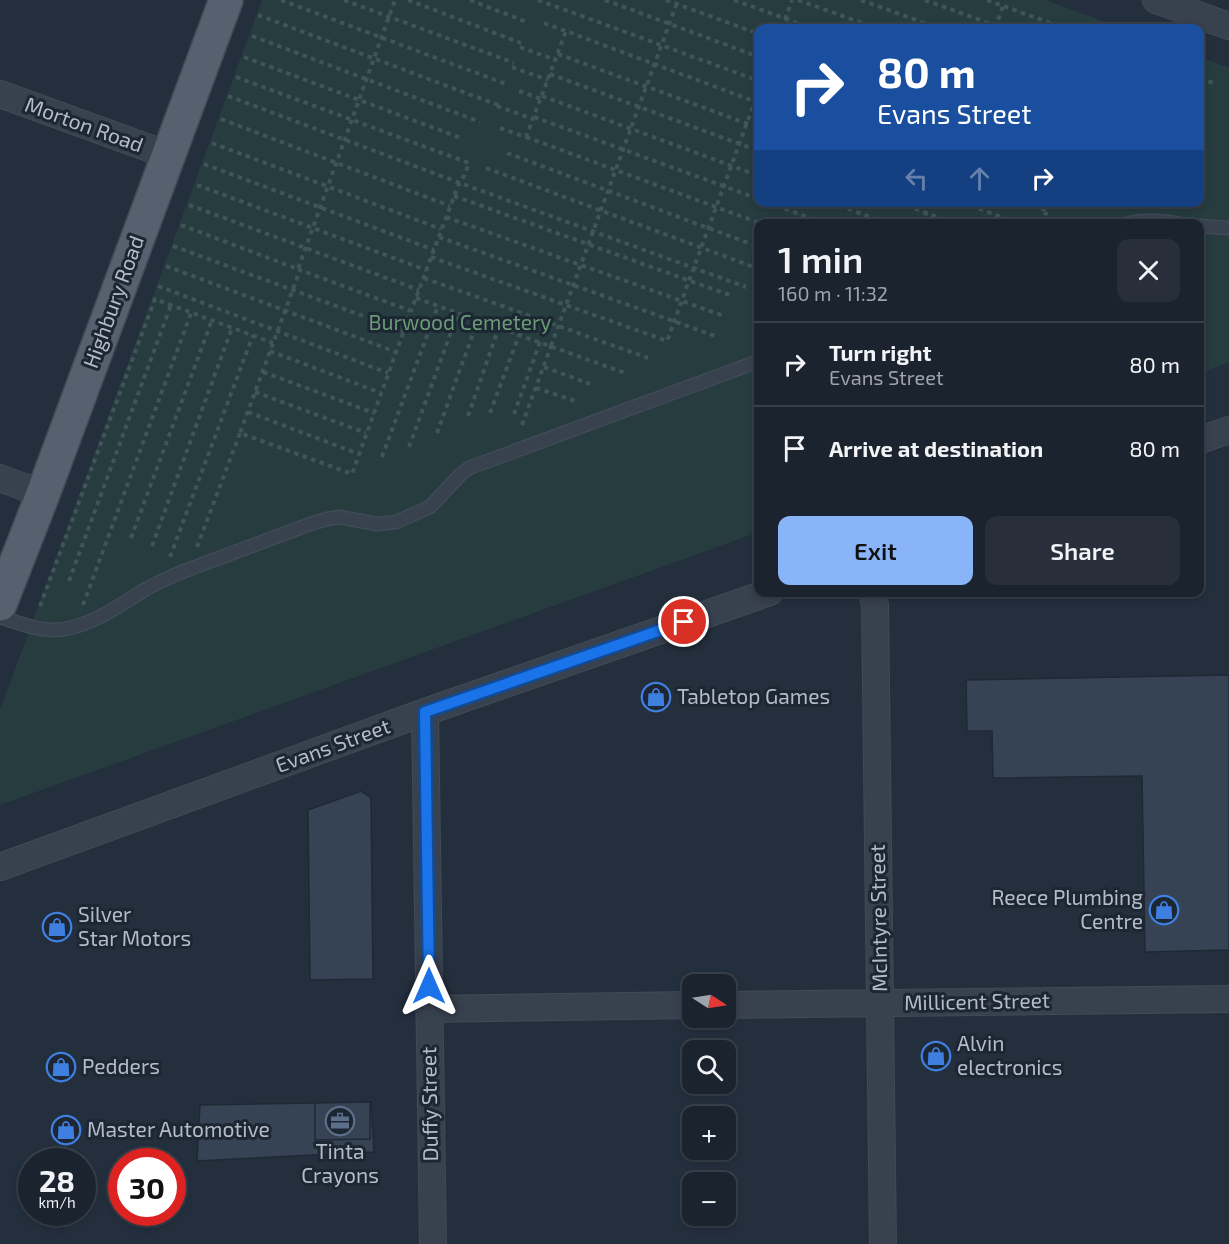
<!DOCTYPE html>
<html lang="en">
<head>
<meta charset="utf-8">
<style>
	body { margin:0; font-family:"Exo 2",sans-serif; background:#282f3a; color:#f1f3f6; height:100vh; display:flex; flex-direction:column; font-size:22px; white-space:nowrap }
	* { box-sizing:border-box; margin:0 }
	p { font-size:20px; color:#a0a4aa }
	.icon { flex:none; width:33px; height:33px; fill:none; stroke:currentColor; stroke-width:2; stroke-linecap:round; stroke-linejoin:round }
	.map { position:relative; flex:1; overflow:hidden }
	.panel { position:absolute; left:754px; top:219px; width:450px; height:378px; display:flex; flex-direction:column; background:#1b232e; border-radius:12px; box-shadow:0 3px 9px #0003,0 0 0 2px #39404a }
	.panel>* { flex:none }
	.banner { position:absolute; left:754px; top:24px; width:450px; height:183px; border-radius:12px; box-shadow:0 3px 9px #0003,0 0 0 2px #39404a; background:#1a4fa0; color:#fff; overflow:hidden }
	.needle { width:39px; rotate:102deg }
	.buttons { position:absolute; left:682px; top:974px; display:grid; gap:12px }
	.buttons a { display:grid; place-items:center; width:54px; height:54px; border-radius:12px; background:#1b232e; box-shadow:0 3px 9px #0003,0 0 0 2px #39404a; font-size:30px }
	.speed { position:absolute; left:18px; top:1148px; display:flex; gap:12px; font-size:30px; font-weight:700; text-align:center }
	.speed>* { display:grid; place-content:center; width:78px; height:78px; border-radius:50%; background:#1b232e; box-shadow:0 3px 9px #0003,0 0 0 2px #39404a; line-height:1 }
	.speed small { font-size:15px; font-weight:400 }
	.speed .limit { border:9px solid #d22; background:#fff; color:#111 }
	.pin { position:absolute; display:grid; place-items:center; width:51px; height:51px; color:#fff; margin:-26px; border:3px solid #fff; border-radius:50%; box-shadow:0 2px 6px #0007 }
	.me { position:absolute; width:66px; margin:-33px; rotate:0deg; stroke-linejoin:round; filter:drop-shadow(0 0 4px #0008) }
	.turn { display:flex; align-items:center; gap:21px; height:126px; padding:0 24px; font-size:27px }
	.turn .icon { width:78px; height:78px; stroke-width:2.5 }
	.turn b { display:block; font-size:42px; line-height:51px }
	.lanes { display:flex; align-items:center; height:57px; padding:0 24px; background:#0003; justify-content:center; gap:30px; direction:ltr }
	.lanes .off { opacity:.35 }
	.round { display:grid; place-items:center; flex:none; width:63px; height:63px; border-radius:12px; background:#282f3a }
	.headline { display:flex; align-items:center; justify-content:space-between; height:102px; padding:0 24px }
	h1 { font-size:36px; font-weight:600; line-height:45px }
	.button { display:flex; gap:12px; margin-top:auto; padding:12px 24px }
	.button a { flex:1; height:69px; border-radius:12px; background:#8ab4f8; color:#111; font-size:24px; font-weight:600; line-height:69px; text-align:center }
	.button a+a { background:#282f3a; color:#f1f3f6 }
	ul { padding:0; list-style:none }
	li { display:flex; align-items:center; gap:18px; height:84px; padding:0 24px; border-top:2px solid #39404a }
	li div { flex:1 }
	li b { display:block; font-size:22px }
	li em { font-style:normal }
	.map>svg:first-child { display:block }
</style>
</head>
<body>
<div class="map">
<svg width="1229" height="1244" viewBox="0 0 1229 1244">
	<rect width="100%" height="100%" fill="#242f3e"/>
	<path fill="#263c3f" d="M262,0H1045L1122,28H759V202H1200V57L1229,68V362L1200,373V224H759V532L0,805V710Z"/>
	<path fill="#364354" stroke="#1f2835" stroke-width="1.5" d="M1229,675V950L1145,952L1142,776L993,778L992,731H967L966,680Z
		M361,791L371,798L373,979L310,980L308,810Z
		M370,1102V1139L315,1140V1103Z
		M371,1102L374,1152L197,1161L200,1105Z"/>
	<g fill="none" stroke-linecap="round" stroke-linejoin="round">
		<g stroke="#414a57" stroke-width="15">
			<path id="service" d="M1127,224C1145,219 1163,221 1181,224
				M1200,226L1229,228
				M0,617C17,622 35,630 54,630C88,629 118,606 146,589C157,583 168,578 179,573L310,524L327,519L339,517L377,524L396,522L430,507L461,474L469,468L759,361"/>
		</g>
		<g stroke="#414a57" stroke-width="28">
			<path id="minor" d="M1156,0L1229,26
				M0,94L168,155
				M1200,440L1229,430
				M0,478L43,494
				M872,592L875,605L883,1244
				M425,712L433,1244
				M0,867L425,712L770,592
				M726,1005L1229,999
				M429,1009L693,1005"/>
		</g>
		<g stroke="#414a57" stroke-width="36">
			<path id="primary" d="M0,604L43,494L226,0"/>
		</g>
		<path stroke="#3f5557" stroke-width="4" stroke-dasharray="4.5 4.5" stroke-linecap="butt" d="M281,0L506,84
			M344,0L514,63
			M408,0L521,43
			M470,0L529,23
			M538,0L759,81
			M605,0L759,57
			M666,0L759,34
			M734,0L811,28
			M798,0L876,28
			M861,0L938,28
			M925,0L1002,28
			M987,0L1064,28
			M258,15L498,105
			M544,23L759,103
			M782,28L792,0
			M995,28L1003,6
			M252,36L480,122
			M520,47L555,60
			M558,54L759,128
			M244,57L461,138
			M512,67L548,80
			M550,74L759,151
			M236,77L469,163L464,176L458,186L411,311
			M1200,78L1213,83
			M519,91L541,99
			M228,96L460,183L746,287
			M542,96L759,176
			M1200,101L1205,103
			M497,106L533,119
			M534,117L759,199
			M221,119L450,206
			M500,128L526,137L566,31
			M526,137L762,224
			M212,143L441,229
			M507,153L759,247
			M204,164L434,250
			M486,168L759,269
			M197,185L426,270
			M454,196L732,296
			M768,202L825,224
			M831,202L888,224
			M898,202L955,224
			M962,202L1019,224
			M1025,202L1047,211
			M189,205L419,290
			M446,217L724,316
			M922,224L930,202
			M1042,224L1050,202
			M181,225L298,269L395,0
			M439,237L715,336
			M173,246L404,331
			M431,257L667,341L759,90
			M166,266L396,352
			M298,269L300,270L411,311L352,474L240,433L300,270
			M424,278L648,358
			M158,286L388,373
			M416,298L625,373
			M551,346L678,0
			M270,351L381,393
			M544,367L590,384
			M263,372L374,413
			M536,388L575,401
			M255,392L366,433
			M248,412L359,454
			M490,413L519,335
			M514,414L540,342
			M468,416L499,327
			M522,425L551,346
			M437,433L478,320
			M409,447L458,313
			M382,457L438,306
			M131,538L212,320
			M152,546L232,328
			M197,547L240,433
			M170,557L253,335
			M69,581L171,305
			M83,605L191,313
			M40,606L155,299L273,343"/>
		<use href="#service" stroke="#38414e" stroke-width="12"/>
		<use href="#minor" stroke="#38414e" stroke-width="26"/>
		<use href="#primary" stroke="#56606e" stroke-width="33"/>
	</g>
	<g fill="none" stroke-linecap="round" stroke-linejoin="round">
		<g stroke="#114b97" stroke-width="15">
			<path id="route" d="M429,986L425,712L684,622"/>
		</g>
		<use href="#route" stroke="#1a73e8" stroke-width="10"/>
	</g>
	<defs>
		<g id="shop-ring" transform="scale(1.5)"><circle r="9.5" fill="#1d2633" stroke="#3f7fe0" stroke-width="1.5"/><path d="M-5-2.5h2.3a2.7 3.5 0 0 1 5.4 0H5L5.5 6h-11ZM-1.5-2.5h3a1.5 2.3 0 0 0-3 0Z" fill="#3f7fe0"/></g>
		<g id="office-ring" transform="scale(1.5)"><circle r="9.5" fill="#1d2633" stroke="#5c6f8a" stroke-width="1.5"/><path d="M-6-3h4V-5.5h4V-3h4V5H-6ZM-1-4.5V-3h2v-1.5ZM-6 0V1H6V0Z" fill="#5c6f8a"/></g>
	</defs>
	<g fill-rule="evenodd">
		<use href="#shop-ring" x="656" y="697"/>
		<use href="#shop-ring" x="1164" y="910"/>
		<use href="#shop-ring" x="57" y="927"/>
		<use href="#shop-ring" x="936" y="1056"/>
		<use href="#shop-ring" x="61" y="1067"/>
		<use href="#office-ring" x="340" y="1121"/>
		<use href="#shop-ring" x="66" y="1130"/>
	</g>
	<g text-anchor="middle" stroke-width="6" stroke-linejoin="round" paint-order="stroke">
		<g font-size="21" fill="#b4bcc9" stroke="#1d2633">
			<text transform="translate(84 125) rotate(20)" y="7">Morton Road</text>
			<text transform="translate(114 302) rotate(-70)" y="7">Highbury Road</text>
			<text transform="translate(333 746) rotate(-20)" y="7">Evans Street</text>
			<text transform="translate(879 918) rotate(-91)" y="7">McIntyre Street</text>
			<text transform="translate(977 1002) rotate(-1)" y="7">Millicent Street</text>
			<text transform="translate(430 1104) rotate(-91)" y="7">Duffy Street</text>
		</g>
		<g font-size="21" fill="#6b9a76" stroke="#1d2633">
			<text x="460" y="330">Burwood Cemetery</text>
		</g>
		<g font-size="21" fill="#b4bcc9" stroke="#1d2633" text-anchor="start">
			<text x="677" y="704">Tabletop Games</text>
			<text x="1143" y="905" text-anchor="end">Reece Plumbing<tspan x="1143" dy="24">Centre</tspan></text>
			<text x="78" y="922">Silver<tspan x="78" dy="24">Star Motors</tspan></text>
			<text x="957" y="1051">Alvin<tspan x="957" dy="24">electronics</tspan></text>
			<text x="82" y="1074">Pedders</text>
			<text x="87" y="1137">Master Automotive</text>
			<text x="340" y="1159" text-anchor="middle">Tinta<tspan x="340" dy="24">Crayons</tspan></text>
		</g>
	</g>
</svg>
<div class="buttons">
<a><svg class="needle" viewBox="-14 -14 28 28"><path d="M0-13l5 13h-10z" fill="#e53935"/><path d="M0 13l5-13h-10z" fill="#a0a4aa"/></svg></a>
<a><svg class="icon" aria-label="search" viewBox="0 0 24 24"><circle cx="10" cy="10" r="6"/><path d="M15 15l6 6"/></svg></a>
<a>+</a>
<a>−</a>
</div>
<div class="speed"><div>28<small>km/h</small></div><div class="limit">30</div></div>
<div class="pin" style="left:684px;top:622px;background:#d93025"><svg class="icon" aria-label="arrive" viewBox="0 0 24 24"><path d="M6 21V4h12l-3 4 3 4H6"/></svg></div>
<svg class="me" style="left:429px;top:986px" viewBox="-20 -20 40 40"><path d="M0-17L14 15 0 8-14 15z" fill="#1a73e8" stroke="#fff" stroke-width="4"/></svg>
<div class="banner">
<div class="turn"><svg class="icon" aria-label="right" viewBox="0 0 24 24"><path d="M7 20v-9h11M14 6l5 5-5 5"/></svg><div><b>80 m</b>Evans Street</div></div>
<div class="lanes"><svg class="icon off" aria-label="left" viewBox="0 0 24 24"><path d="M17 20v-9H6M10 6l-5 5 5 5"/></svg><svg class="icon off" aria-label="ahead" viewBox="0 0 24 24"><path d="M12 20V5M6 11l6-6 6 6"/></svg><svg class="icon" aria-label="right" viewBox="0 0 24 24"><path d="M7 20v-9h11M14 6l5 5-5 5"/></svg></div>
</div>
<section class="panel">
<div class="headline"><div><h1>1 min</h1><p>160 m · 11:32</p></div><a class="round"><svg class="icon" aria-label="close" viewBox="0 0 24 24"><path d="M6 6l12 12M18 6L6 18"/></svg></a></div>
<ul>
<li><svg class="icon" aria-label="right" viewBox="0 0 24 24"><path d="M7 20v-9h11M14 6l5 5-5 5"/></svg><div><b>Turn right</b><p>Evans Street</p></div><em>80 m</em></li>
<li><svg class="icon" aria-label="arrive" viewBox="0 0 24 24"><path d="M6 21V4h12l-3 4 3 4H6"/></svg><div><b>Arrive at destination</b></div><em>80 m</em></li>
</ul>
<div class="button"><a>Exit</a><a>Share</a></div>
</section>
</div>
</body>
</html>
